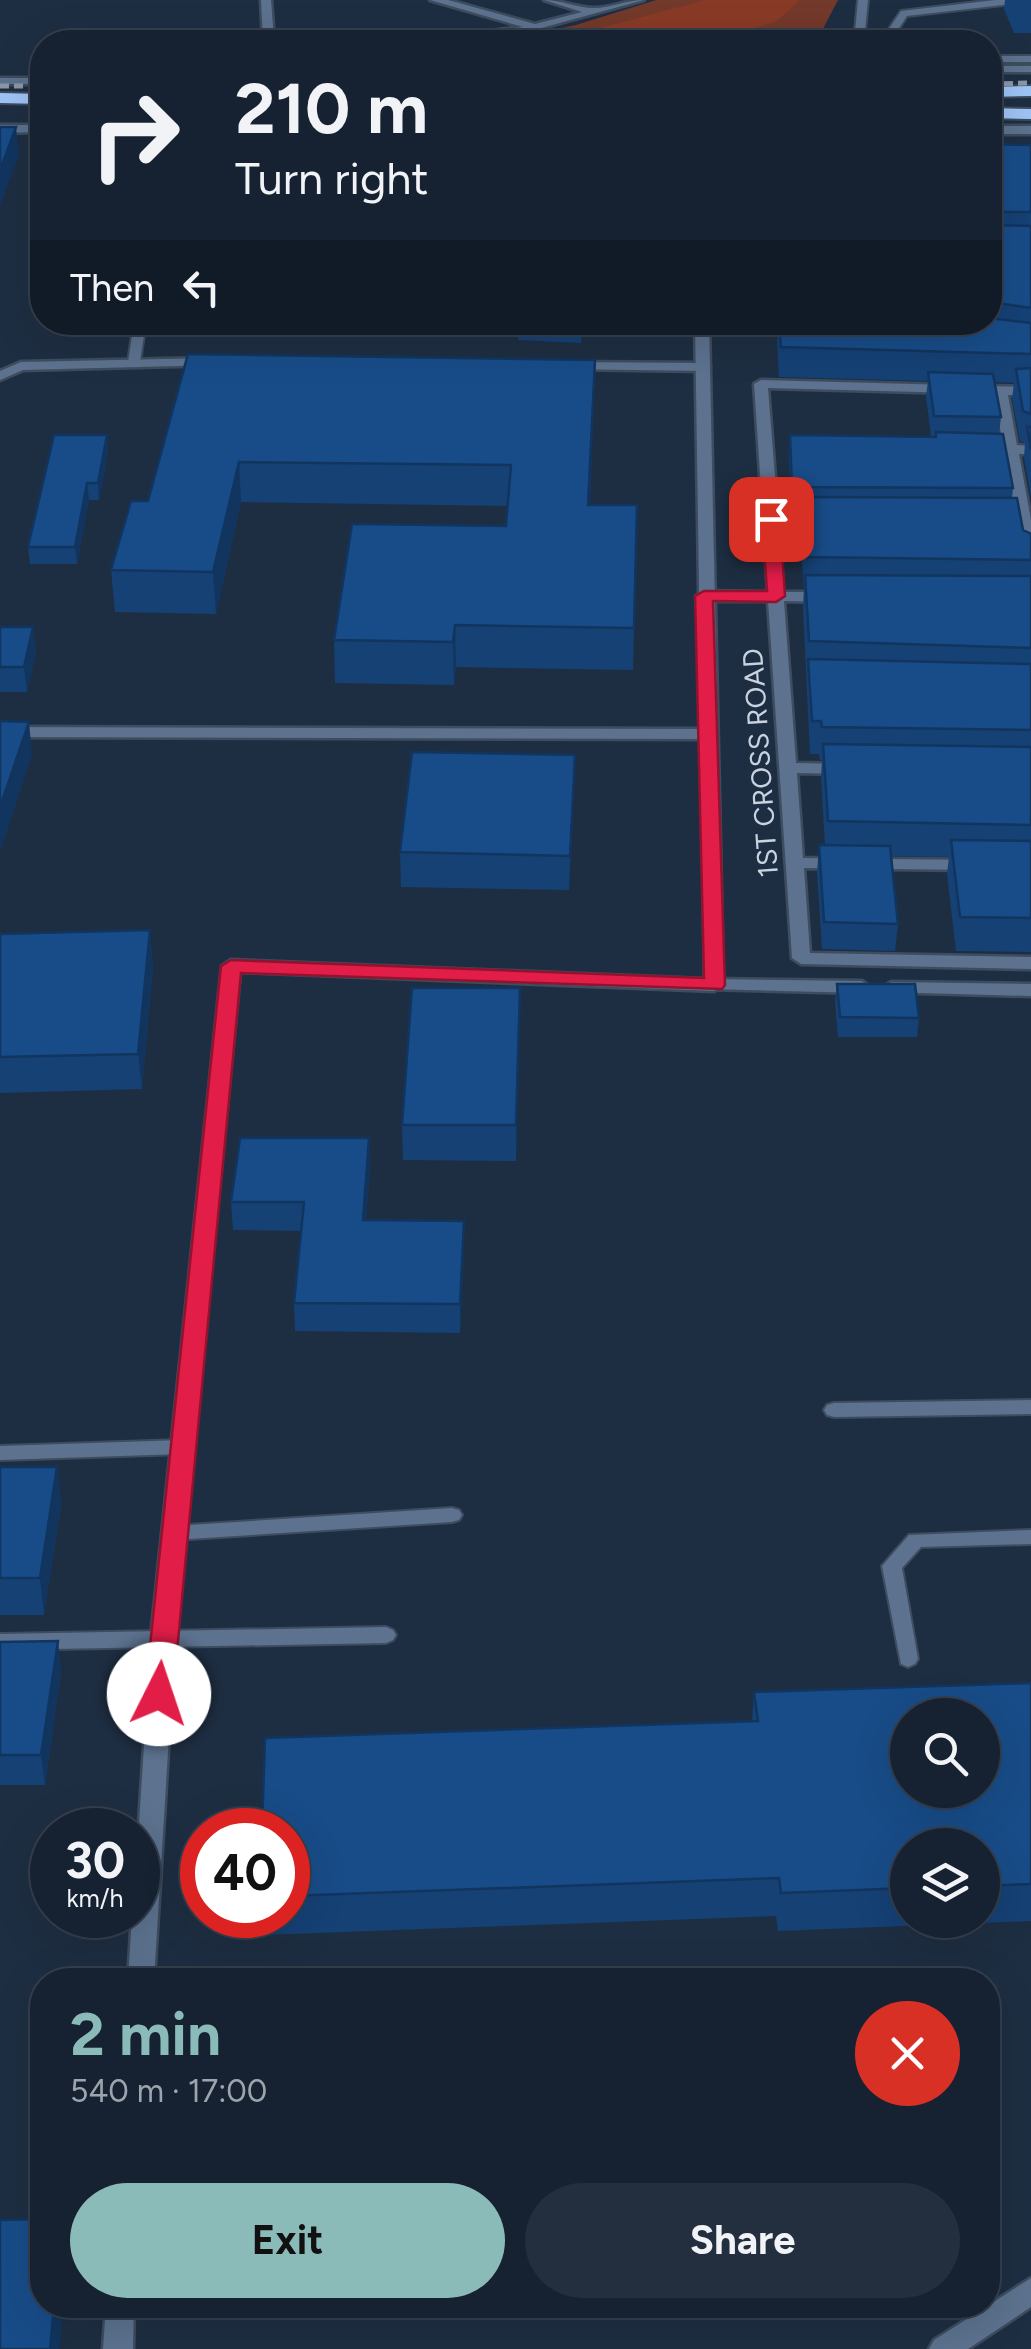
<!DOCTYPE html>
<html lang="en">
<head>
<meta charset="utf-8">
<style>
	body { margin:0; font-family:Figtree,sans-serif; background:#232f3e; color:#f1f3f6; height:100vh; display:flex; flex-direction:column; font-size:38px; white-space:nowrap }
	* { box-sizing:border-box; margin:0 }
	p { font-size:32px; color:#9ea4ac }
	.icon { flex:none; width:55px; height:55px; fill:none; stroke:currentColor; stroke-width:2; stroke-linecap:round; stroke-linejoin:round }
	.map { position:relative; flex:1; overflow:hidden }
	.panel { position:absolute; left:30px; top:1968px; width:970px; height:350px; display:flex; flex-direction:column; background:#162232; border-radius:40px; box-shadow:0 10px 40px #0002,0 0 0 2px #353f4d }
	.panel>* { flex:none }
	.banner { position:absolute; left:30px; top:30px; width:972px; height:305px; border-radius:40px; box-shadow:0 10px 40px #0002,0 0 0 2px #353f4d; background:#162232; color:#f1f3f6; overflow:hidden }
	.controls { position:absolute; left:890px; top:1698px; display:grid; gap:20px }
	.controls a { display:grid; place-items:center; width:110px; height:110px; border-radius:50%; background:#162232; box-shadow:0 10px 40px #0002,0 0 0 2px #353f4d; font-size:50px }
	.speed { position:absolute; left:30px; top:1808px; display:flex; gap:20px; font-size:50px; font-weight:700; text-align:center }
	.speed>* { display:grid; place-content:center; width:130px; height:130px; border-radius:50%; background:#162232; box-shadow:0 10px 40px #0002,0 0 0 2px #353f4d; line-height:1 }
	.speed small { font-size:25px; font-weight:400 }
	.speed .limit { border:15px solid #d22; background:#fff; color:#111 }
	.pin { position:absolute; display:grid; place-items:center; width:85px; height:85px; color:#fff; margin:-42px; border-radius:20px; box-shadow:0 5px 15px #0006 }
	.me { position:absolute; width:110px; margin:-55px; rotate:4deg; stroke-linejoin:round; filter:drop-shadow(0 0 8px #0008) }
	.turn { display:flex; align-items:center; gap:35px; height:210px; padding:0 40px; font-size:45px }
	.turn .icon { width:130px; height:130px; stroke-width:2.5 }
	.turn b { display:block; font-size:70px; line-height:85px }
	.then { display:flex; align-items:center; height:95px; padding:0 40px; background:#0003; gap:20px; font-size:38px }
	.round { display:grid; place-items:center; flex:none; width:105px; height:105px; border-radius:52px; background:#232f3e }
	.overview { display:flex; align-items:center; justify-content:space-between; height:170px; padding:0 40px }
	h1 { font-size:60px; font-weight:700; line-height:75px; color:#8bbbb9 }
	.cta { display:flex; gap:20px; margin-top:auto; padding:20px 40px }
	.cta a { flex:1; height:115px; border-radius:60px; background:#8bbbb9; color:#111; font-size:40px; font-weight:700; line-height:115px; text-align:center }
	.cta a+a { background:#232f3e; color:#f1f3f6 }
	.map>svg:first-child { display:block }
</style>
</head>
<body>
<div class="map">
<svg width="1031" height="2349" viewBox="0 0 1031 2349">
	<rect width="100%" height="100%" fill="#1e2e42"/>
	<path fill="#73392a" d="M656,0H838L816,42H494L576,25Z"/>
	<path fill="#893a26" d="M705,0H800L777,21L710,42H549Z"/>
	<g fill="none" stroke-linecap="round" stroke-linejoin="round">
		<g stroke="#3d4c5e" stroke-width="4">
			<path id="service" d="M858,0H868L864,42H854Z
				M995,0H1026L1021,3L907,16L890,42H880L901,11Z
				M990,56H1031V62H990Z
				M134,322H146L140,362L134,366L128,362Z
				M1031,1400V1414L834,1417L827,1415L824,1410L827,1405L834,1403Z
				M182,1440L189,1442L192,1447L189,1452L182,1454L0,1460V1446Z
				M452,1508L459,1510L462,1515L459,1520L452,1522L174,1540L167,1538L164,1533L167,1528L174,1526Z
				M1031,1530V1544L921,1547L902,1568L918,1659L915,1664L908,1667L901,1664L882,1566L909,1535Z
				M386,1627L393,1630L396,1635L393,1640L386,1643L0,1650V1634Z"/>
		</g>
		<g stroke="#3d4c5e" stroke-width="5">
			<path id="minor" d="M261,0H271L274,39L433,38L523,27L430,0H448L535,24L582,12L544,0C561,0 577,8 594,8C610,8 627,0 644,0L512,36L452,42H263Z
				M211,358L218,362L216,365L23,370L0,380V371L21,362Z
				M570,362L703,363L710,367L703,371L565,369L563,366Z
				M761,380L1031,387V395H1008L1017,445L1031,446V454H1019L1031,520V566L1023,561L1004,454L983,453L976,449L983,445H1003L994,394L768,388L778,515H824L831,519L824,523H778L783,592H827L835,597L827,602L784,601L796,763L846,764L854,769L846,774L797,773L803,858L974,860L983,865L974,870L804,868L810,953L1031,957V969L801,964L792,958L768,601H704L696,596L704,591L768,592L754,384Z
				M0,727L708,729L716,734L708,739L0,737Z
				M714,979L862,981L871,987L862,993L707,989L705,985Z
				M891,982L1031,984V996L884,992L882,988Z"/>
		</g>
		<g stroke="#3d4c5e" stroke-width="5">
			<path id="tertiary" d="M990,66H1031V72H990Z
				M0,78H42V84H0Z
				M0,125H42V132L0,133Z
				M990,126H1031V134H990Z
				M695,322H709L723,985L714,991L240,972L175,1638L154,1980H128L132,1915H138V1839L151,1638L222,966L231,960L705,979Z
				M1031,2278V2307L968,2349H929L934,2340Z
				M106,2305H134L133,2349H103Z"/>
		</g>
		<g stroke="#3d4c5e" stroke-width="4">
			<path id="trunk" d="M1031,86V96L990,97V87Z
				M0,93L42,94V104L0,103Z
				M990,108L1031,109V119L990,118Z"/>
		</g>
		<use href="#service" fill="#5c728e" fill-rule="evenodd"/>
		<use href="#minor" fill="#5c728e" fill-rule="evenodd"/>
		<use href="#tertiary" fill="#5c728e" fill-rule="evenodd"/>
		<use href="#trunk" fill="#9ec4f6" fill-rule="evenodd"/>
		<path stroke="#8b97a6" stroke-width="5" stroke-dasharray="9 5" stroke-linecap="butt" d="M990,84L1031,83
			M0,86H42"/>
	</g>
	<path fill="#154175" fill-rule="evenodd" d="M1005,0H1031V33H1014L1004,9Z
		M990,144L1031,145V497L1024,458L1025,443L1020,441L1012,399L1014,383L995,382L1001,417L999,434L1013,488L1012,498L1031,560V952L956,951L947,874L949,857L891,856L898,924L895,951L822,949L817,872L819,845H825L821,777L822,760H820L819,754H810L803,606L804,588L799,528L800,511H791L789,459L790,435L931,437L926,396L928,381L779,377L777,341L778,322H990Z
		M267,322H322L321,324Z
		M518,322H587L581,343L518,340Z
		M188,354L595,360L590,505H637L633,670L456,667L454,685L335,683L334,640L506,526L508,506L241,502L216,614L115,612L111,570L148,501Z
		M107,435L108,452L99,500H89L77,564H30L28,547Z
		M0,627L36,652L27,692H0Z
		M574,788L569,890L401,887L400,852Z
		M0,934L153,965L142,1089L0,1093Z
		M837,984L919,1018L917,1037H838L835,1002Z
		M520,988L516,1161L403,1160L402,1125Z
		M369,1138L370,1167L366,1220L464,1249L460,1333L295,1331L294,1303L301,1231L233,1230L231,1202Z
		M0,1467H57L61,1504L44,1615H0Z
		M0,1642L61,1671L45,1785H0Z
		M1031,1683V1921L778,1931L776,1916L263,1935L262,1915H288V1830L752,1722L754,1692ZM908,1845H982V1920H908Z"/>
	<path fill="#11355f" d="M16,127L19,154L0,206V170Z
		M582,322H587L581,343Z
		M595,360L594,399L588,546V505Z
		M107,435L108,452L99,500L98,483Z
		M239,462L241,502L216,614L213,572Z
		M87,483L89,500L77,564L75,547Z
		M455,625L456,667L454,685L453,642Z
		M33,627L36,652L27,692L24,667Z
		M29,722L32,755L0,853V807Z
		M575,755L574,788L569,890L570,856Z
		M150,930L153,965L142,1089L138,1054Z
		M520,988V1023L516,1161V1125Z
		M369,1138L370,1167L364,1249L363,1220Z
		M464,1221V1249L460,1333V1304Z
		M57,1467L61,1504L44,1615L40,1578Z
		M58,1641L61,1671L45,1785L41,1755Z
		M54,2305H64L59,2349H50Z"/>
	<path fill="#184c88" stroke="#11355f" stroke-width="2.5" fill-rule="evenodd" d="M108,36L261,37H291L288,42H112Z
		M0,127H16L0,170Z
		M990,144L1031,145V212H990L993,225L1031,226V308L990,302Z
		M990,318L1031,323V354L781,347L779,322H990Z
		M188,354L595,360L588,505H637L634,628L455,625L453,642L334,640L352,524L506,526L511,465L239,462L213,572L111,570L131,501H148Z
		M1031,368V414L1023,411L1016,369Z
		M928,372L993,374L1001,417L934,416Z
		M1027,427H1031V449Z
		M936,432L1003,434L1013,488L792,487L790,435L936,437Z
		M54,435H107L98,483H87L75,547H28Z
		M801,497L1017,498L1023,530L1031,534V560L805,557Z
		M805,575L1031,576V648L809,641Z
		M0,627H33L24,667H0Z
		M808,659L1031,664V730L822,727L821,721H812Z
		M0,721L29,722L0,807Z
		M823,744L1031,747V825L828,821Z
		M412,752L575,755L570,856L400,852Z
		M951,840L1031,841V918L960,917Z
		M819,845L890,846L898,924L824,922Z
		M150,930L138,1054L0,1057V934Z
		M837,984H915L919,1018L840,1017Z
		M412,988H520L516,1125H402Z
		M240,1138H369L363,1220L464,1221L460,1304L294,1303L304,1202H231Z
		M0,1467H57L40,1578H0Z
		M58,1641L41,1755H0V1642Z
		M1031,1683V1884L982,1886V1845H908V1888L781,1893L779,1878L288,1896V1830H262L265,1738L758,1721L754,1692ZM908,1715H982V1790H908Z
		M42,2219V2305H54L50,2349H0V2220Z"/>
	<path fill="#e11d48" stroke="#92132f" stroke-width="2.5" d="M771,514L780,519L785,596L776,602L713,601L725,985L722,989L241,973L173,1694L169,1701L159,1704L149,1701L145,1694L221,966L231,960L704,978L695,596L704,591H767L762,519Z"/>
	<g text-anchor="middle" stroke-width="10" stroke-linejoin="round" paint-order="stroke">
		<g font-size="28" fill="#c9d3e0" stroke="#1e2e42">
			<text transform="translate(760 763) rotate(-94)" y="10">1ST CROSS ROAD</text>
		</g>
	</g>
</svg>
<div class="controls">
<a><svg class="icon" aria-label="search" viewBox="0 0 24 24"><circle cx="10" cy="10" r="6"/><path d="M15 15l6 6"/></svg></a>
<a><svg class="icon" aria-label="layers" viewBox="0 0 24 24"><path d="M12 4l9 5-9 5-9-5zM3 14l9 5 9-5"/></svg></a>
</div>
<div class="speed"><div>30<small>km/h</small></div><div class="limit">40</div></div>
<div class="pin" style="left:771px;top:519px;background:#d93025"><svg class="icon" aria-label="arrive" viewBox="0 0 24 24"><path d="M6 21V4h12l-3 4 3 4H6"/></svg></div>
<svg class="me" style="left:159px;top:1694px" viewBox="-20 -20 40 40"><circle r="19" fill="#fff"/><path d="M0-13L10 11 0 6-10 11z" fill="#e11d48"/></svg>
<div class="banner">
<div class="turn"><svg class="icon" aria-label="right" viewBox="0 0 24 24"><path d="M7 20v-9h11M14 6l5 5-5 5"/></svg><div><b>210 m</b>Turn right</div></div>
<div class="then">Then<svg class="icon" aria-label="left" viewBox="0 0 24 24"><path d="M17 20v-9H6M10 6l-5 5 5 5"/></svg></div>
</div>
<section class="panel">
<div class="overview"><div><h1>2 min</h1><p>540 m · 17:00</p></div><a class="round" style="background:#d93025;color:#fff"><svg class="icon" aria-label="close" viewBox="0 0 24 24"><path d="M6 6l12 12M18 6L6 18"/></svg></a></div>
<div class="cta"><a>Exit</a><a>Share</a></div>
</section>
</div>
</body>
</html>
